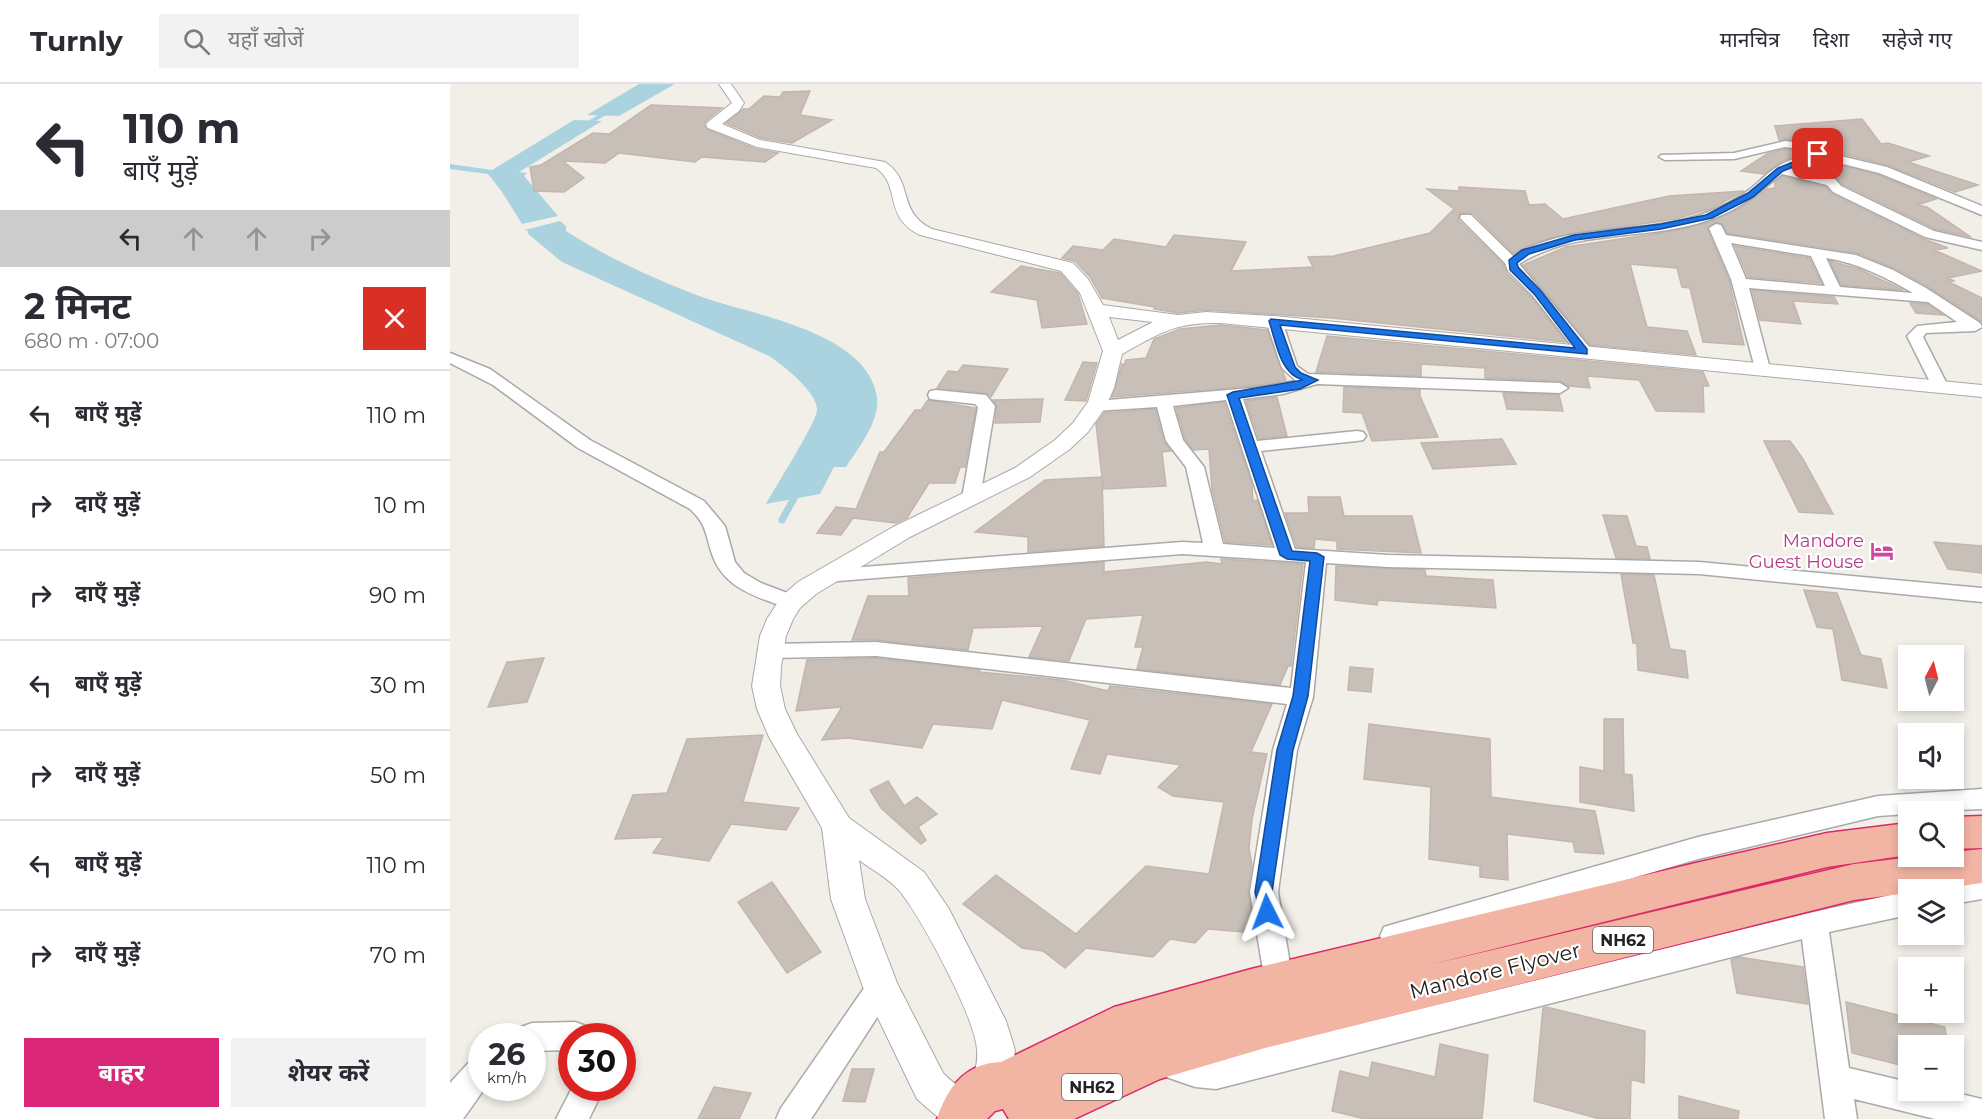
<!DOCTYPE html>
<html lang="hi">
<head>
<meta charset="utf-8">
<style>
	body { margin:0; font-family:Montserrat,"Noto Sans Devanagari",sans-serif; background:#f2f2f3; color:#2b2b33; height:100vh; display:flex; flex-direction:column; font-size:22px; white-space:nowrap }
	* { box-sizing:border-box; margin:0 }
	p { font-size:20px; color:#7c7c81 }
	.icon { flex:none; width:33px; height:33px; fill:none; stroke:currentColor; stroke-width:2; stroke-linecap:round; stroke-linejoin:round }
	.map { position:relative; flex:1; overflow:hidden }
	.panel { display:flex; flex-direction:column; background:#fff; width:450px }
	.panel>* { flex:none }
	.banner { background:#fff; color:#2b2b33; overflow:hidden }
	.needle { width:39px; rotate:7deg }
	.controls { position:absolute; left:1448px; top:561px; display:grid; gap:12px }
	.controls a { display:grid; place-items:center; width:66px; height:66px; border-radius:0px; background:#fff; box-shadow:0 3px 9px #0003; font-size:30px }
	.speed { position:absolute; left:18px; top:939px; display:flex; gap:12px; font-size:30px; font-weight:700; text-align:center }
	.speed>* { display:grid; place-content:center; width:78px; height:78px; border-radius:50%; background:#fff; box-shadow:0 3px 9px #0003; line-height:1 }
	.speed small { font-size:15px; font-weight:400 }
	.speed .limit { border:9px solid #d22; background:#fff; color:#111 }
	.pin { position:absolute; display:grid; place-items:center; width:51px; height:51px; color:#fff; margin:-26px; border-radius:12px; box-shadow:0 3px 9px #0006 }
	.me { position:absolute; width:66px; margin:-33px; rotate:357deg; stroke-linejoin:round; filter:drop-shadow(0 0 4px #0008) }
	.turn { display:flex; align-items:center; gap:21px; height:126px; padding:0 24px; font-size:27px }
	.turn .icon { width:78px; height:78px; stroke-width:2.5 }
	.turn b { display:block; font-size:42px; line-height:51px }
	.lanes { display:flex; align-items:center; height:57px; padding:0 24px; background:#0003; justify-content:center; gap:30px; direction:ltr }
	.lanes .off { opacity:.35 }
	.round { display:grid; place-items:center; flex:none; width:63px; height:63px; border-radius:0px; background:#f2f2f3 }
	.head { display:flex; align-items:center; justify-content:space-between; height:102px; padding:0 24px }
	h1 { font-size:36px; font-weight:700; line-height:45px }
	.primary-button { display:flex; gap:12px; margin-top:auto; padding:12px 24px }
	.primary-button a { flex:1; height:69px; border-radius:0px; background:#db2777; color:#fff; font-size:24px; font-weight:700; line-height:69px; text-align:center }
	.primary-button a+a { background:#f2f2f3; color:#2b2b33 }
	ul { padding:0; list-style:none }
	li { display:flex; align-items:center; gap:18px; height:90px; padding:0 24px; border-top:2px solid #e1e1e2 }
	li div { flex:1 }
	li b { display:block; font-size:22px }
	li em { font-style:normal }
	header { display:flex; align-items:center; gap:36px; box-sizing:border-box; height:84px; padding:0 30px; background:#fff; border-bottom:2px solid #e1e1e2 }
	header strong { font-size:28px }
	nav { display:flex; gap:33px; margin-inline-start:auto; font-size:21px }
	.search { width:420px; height:54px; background:#f2f2f3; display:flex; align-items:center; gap:15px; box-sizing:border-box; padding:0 21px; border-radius:0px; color:#7c7c81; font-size:22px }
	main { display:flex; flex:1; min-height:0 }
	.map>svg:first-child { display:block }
</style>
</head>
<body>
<header>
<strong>Turnly</strong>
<div class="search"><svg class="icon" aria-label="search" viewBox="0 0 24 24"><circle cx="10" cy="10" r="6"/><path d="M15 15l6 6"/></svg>यहाँ खोजें</div>
<nav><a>मानचित्र</a><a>दिशा</a><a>सहेजे गए</a></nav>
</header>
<main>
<section class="panel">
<div class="banner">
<div class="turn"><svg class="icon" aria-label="left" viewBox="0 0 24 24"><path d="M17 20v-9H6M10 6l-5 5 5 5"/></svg><div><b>110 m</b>बाएँ मुड़ें</div></div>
<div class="lanes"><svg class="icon" aria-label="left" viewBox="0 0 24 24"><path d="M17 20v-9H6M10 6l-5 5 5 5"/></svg><svg class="icon off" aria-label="ahead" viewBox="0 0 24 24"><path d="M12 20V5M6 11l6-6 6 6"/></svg><svg class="icon off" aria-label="ahead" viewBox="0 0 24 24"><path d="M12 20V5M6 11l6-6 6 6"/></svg><svg class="icon off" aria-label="right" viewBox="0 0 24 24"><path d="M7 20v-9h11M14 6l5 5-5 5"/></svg></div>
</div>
<div class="head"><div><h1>2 मिनट</h1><p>680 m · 07:00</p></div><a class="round" style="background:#d93025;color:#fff"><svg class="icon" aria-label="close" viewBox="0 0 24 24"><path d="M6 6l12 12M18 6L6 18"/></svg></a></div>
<ul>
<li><svg class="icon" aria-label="left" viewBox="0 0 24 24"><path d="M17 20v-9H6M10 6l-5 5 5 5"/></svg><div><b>बाएँ मुड़ें</b></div><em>110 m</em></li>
<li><svg class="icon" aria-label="right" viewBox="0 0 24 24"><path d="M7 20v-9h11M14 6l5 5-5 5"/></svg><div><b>दाएँ मुड़ें</b></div><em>10 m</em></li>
<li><svg class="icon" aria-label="right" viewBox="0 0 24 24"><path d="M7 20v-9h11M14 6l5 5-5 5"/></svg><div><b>दाएँ मुड़ें</b></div><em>90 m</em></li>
<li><svg class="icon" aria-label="left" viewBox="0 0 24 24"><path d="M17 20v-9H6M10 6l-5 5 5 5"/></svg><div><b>बाएँ मुड़ें</b></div><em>30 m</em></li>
<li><svg class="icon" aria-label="right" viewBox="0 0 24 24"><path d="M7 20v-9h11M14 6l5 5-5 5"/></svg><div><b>दाएँ मुड़ें</b></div><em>50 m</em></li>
<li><svg class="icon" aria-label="left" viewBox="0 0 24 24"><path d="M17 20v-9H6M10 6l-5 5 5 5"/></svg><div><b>बाएँ मुड़ें</b></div><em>110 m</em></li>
<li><svg class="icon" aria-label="right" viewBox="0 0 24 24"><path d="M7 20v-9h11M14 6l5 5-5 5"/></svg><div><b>दाएँ मुड़ें</b></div><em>70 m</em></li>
</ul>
<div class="primary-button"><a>बाहर</a><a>शेयर करें</a></div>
</section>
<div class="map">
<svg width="1532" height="1035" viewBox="0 0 1532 1035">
	<rect width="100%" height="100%" fill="#f2efe9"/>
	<path fill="#aad3df" d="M189,0H225L169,32L137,31Z
		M124,36L152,37L69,88L77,89L74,92L108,132L72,140L52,108L38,90L0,85V80L42,86Z
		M110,137L116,142V147C158,174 206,196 252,213C302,231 418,248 427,313C430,338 408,364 396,383H384L370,410L316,420C324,405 367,338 367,326C368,309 333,281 319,272L112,178L77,149L79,148L75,146Z"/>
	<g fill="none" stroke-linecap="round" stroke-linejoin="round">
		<path stroke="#aad3df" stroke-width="4" d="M133,42L159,27"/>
		<path stroke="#aad3df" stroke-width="7" d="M332,436L348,407"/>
	</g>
	<path fill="#c7bfb8" stroke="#c4b6ab" stroke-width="1.5" d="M360,7L350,31L382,36L342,59L311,54L276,39L293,25H299L314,12L330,13L333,8Z
		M201,21L272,24L256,37L254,40L256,45L306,65L328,69L315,78L252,73L245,78L169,69L155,79L113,77L134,94L114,108L84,107L80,83L91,81L143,49L159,50Z
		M1412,35L1431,60L1438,59L1479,72L1458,78L1528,101L1505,108L1438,81L1389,69L1387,62L1335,55L1329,56L1325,42Z
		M1335,65L1356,68L1333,77L1314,90L1291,87L1317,70Z
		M1369,76L1428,91L1486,115L1467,121L1477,123L1521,153L1485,145L1392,100L1385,93L1348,84Z
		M1333,92L1376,103L1382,110L1474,155L1498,164L1484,166L1532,187L1498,194L1504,197L1499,198L1532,214V238L1477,202L1444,184L1407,169L1277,149L1273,140L1266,138L1257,145L1279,196L1294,261L1253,258L1240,204L1232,203L1227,184L1180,180L1197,243L1237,247L1246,271L1140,261L1073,181L1116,163L1211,149L1260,138L1290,124L1317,105L1325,104V98Z
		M1009,103L1075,107L1079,121L1095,120L1113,135L1219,112L1294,107L1262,124L1226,135L1108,152L1084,159L1063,169L1023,129H1010L1008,136L1053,180L1056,189L1081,213L1116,258L882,234L756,226L728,229L704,225L705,223L652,214L640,193L625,177L612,174L623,162L653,166L664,155L716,163L724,151L796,158L781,187L863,183L858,173L884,172L980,149L1004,125L977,105L1009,107Z
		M1285,162L1359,174L1371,199L1298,193Z
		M1380,177L1409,185L1453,206L1391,201Z
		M571,182L610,189L628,210L637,240L592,244L587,216L541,208Z
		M1302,206L1384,213L1388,220L1343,217L1351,240L1310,236Z
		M1460,219L1477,220L1493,231L1466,229Z
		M770,241L817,246L836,296L802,302L662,313L672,280L674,281L676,276L696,274L704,255L730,245Z
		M877,252L1253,288L1259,302H1253L1254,328L1206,327L1189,296L1137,292L1140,304L1119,302L1110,297L1035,294V284L971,280V292L866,288Z
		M633,278L647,279L636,317L615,316Z
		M513,281L558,285L541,313L536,309L487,304L498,287L508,288Z
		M894,303L970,306V312L988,353L922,357L912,329L893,328Z
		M1053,309L1109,311L1113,327L1057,325Z
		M827,313L837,352L809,355L796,317Z
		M593,315L590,338L545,339L547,322L543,316Z
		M478,316L526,324L515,383H510L505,399H479L457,434L446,439L403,434L391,451L367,449L386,423L406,425L430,368H434L465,326H471Z
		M774,318L802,401L803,417L807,416L822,461L775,458L762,405L759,365L743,366L735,355L726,324Z
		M705,325L714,358L721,367L712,368L716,402L653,405L652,394L654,462L578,468V453L525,448L595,396L652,393L646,340L654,329Z
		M1052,355L1066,380L983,385L971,359Z
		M1314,357H1340L1353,375L1383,430L1349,428Z
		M858,413H890L894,432H962L971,469L887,465V457L865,455L864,464L847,463L835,429H859Z
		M1153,431L1177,432L1186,462L1197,463L1200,475L1166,474Z
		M1484,458L1532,462V489L1498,485Z
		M771,475L853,480L841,582H838L830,601L687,585L693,563H685L693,531L636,535L619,577L579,573L593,542L523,544L518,566L426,556H402L418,512H459L458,494L654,478V488L757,478L772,480Z
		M886,482L975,486L976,492L1043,496L1046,524L928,516L927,521L885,516Z
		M1171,490L1204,491L1220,565L1235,567L1238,594L1188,586L1187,560L1183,559Z
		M1354,506L1387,509L1411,571L1431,575L1437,604L1392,596L1383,545L1367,543Z
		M94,574L77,618L38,623L57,578Z
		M426,574L530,586V588L612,596L658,607L660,602L822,620L801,668L817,670L802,735L799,764L802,781L798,808L805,849L758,845L745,859L720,855L703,873L636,864L615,884L593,867L572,864L513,820L546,791L626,850L696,782L759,790L774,718L723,712L708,703L731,681L657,670L650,690L621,685L640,636L552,616L542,645L483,640L472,664L398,654L372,656L392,623L346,627L357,576Z
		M900,583L923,585L921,608L898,606Z
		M1154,635H1173L1174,690L1182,691L1184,727L1130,718V683L1154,687Z
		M919,640L1040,655L1041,713L1145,727L1154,770L1125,768L1123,758L1057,750L1058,796L1030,793V782L979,775L981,703L914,695Z
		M313,651L293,718L349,724L336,746L281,740L259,777L203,769L214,753L165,755L183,711L217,709L237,655Z
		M438,697L454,722L467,713L487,730L468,743L476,756L471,760L431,724L420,706Z
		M322,798L371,868L337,889L288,818Z
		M1289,873L1353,883L1358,920L1287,909L1281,876Z
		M1396,918L1495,943L1498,962H1458V983L1402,969Z
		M1096,923L1195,947L1194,999L1181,995L1180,1035H1150L1084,1017L1093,924Z
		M990,960L1038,971L1032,1035H915L882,1027L890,987L919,994L922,978L985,993Z
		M402,985H424L415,1018L393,1017Z
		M264,1003L301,1009L289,1035H248Z
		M1229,1012L1289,1027L1288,1035H1229Z"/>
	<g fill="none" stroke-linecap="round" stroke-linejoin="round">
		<g stroke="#a9a9a9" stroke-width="3">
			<path id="minor" d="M1335,57L1387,64V68L1382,70L1437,83L1532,122V131L1429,89L1369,74L1340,85L1385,95L1391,102L1484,147L1532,158V166L1475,153L1383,108L1377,101L1332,90C1307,109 1290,126 1259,136C1195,158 1129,143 1069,180L1140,264L1142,267L1140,270H1128L1083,212L1058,187L1055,179L1010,134L1011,131H1021L1063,172C1121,137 1189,152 1250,131C1267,125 1285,117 1299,106C1308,99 1315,91 1324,85C1336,76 1352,72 1366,67L1335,63L1284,75L1215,76L1209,73L1211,71L1284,69Z
				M1266,140L1271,141L1276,151L1406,171L1443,186L1476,204L1530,239L1532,243L1525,247L1476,249L1473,253L1498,302L1490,307L1482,302L1457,252L1467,242L1507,238L1478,218L1299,204L1320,285L1312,290L1306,288L1281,195L1259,144ZM1281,159L1361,172L1375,202L1296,195ZM1376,174C1408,179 1435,193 1463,209L1390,203Z
				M824,232L832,237L847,282L858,290L1110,299L1118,304L1110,309L867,300L833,310L793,315L807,357L907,347L913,348L916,352L913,356L907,357L811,367L845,465L938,471L1249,478L1532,504V518L1249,490L938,483L876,479L863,613L847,666L828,808L841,886L837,895L827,899L817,895L813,886L800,808L823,666L837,620L426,572L319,574L311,572L308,567L311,562L319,560L426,558L841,604L856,478L732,470L375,498L368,497L365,492L368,487L375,486L732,458L753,459L736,383L716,357L707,323L646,327L638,322L646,317L802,304L846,297L832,284L816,237ZM776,316L825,464L773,460L754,383L733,356L723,322Z
				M0,269L40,285L140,356L254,417L275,442L285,478L294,489L311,499L348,513L352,518L348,523L341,525L334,523C304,512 273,503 262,470C255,449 257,441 240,425L128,364L43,301L0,279Z
				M486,306L536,311L545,322L530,414L528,418H514L512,414L528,323L525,320L480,315L478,311L480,307Z
				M1532,705V725L1458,728V730L1428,732L1248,775L944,864L934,861L930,852L934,843L944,840L1248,753L1428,712Z
				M1532,793V815L1503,820V806H1491L1493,801Z
				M1458,807V831L1379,848L1399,984L1458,998V1006H1494L1532,1015V1035H1485L1404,1015L1407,1035H1375L1352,855L766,1005L745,1003L702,988L698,978L702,968L713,963L745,973L766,975L1364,828Z
				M431,890L441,894L446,903L441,912L361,1035H326L331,1024L421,894Z
				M125,938L136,942L140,952H122V966L82,967V952H67L71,943L82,939Z
				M32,971V1004H35L13,1035H0V999L21,976Z
				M122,1004H154L139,1035H106Z"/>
		</g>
		<g stroke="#a9a9a9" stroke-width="2">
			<path id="tertiary" d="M269,0H281L294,19L289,27L272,40L310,56L435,78C465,98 446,127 482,145L623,179L638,195L653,221L728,231L756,228L824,232L1532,301V313L770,239C725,238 710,249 672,270L664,304L655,324L638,348L620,365L580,393L460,453L366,510L350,524L343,535L336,552L331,583L330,602L335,625L347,650L399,734L474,788L499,825L556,937L565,966L560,1002L554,1015L541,1020L528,1015C518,993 529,987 527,966C526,935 472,836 452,810C442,796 422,786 409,776L415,815L447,899L493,989C508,1005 523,1007 532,1028L529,1035H490L467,1015L413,903L381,815L372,744L319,653L307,625L302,602L310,552L317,535L332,512L348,498L443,443L565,384L605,356L623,339L638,318L653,267L630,209L611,187L470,151C432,132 452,102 426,84L307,63L258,44L256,41L258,38L282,19ZM659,233L703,238L668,256Z"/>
		</g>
		<g stroke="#dc2a67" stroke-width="3">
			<path id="trunk" d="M1532,732V764L1503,765V733Z
				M1458,739V771L1377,783L979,881L1404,780L1470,772H1503V768L1532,765V799L1482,806H1458V809L1404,816L815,964L710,995L624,1035H559L553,1025L545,1027L537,1035H487C497,1004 515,979 551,978L664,923L801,885L1250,778L1377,749Z"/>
		</g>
		<use href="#minor" fill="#fff" fill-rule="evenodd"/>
		<use href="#tertiary" fill="#fff" fill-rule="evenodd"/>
		<use href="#trunk" fill="#f2b4a3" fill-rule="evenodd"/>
	</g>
	<path fill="#1a73e8" stroke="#114b97" stroke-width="1.5" d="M1368,68L1370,72L1333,87L1303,113L1262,134L1211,145L1125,156L1079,170L1067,179L1068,183L1091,207L1137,265V270L830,241L845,283L851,289L868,296L850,305L789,314L842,467L867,469L874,473L858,612L843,666L822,808L826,828L823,833L817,835L811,833L805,808L827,666L843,612L860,477L837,475L830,471L777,311L783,308L853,296C830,290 826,258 819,237L821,235L1125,264L1085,211L1060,186L1059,176L1072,166L1124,151L1211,140L1256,131L1298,109L1328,84Z"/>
	<defs>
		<g id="hotel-bare" transform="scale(1.8)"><path d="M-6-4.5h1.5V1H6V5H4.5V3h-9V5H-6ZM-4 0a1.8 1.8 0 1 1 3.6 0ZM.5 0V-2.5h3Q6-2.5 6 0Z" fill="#d1479c" stroke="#fff" stroke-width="2.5" paint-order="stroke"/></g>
	</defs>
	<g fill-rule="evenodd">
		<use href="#hotel-bare" x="1432" y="467"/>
	</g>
	<g text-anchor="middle" stroke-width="4.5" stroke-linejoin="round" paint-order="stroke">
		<g fill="#fff" stroke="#646464" stroke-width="1.5">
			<rect x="1143" y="843" width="60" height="26" rx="4.5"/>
			<rect x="612" y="990" width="60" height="26" rx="4.5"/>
		</g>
		<g font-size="16" font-weight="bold" fill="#222">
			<text x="1173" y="862">NH62</text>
			<text x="642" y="1009">NH62</text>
		</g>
		<g font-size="18" fill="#b23c85" stroke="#fff" text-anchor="end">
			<text x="1414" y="463">Mandore<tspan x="1414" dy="21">Guest House</tspan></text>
		</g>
		<g font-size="21" fill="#222" stroke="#fff">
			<text transform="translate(1045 887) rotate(-14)" y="7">Mandore Flyover</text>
		</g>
	</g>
</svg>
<div class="controls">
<a><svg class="needle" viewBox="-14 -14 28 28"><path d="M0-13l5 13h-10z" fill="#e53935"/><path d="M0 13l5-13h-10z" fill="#7c7c81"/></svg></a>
<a><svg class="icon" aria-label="sound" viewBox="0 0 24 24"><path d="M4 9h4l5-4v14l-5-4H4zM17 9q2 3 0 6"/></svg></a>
<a><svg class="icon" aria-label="search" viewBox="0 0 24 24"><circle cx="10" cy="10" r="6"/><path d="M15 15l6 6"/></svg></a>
<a><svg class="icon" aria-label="layers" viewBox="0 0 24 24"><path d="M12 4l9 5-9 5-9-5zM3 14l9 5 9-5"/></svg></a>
<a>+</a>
<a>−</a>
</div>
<div class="speed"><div>26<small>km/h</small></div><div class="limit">30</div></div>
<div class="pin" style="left:1368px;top:70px;background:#d93025"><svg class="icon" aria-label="arrive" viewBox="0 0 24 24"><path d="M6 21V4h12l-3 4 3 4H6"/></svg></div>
<svg class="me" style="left:817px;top:828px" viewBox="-20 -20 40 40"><path d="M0-17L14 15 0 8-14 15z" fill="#1a73e8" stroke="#fff" stroke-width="4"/></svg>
</div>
</main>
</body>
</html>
